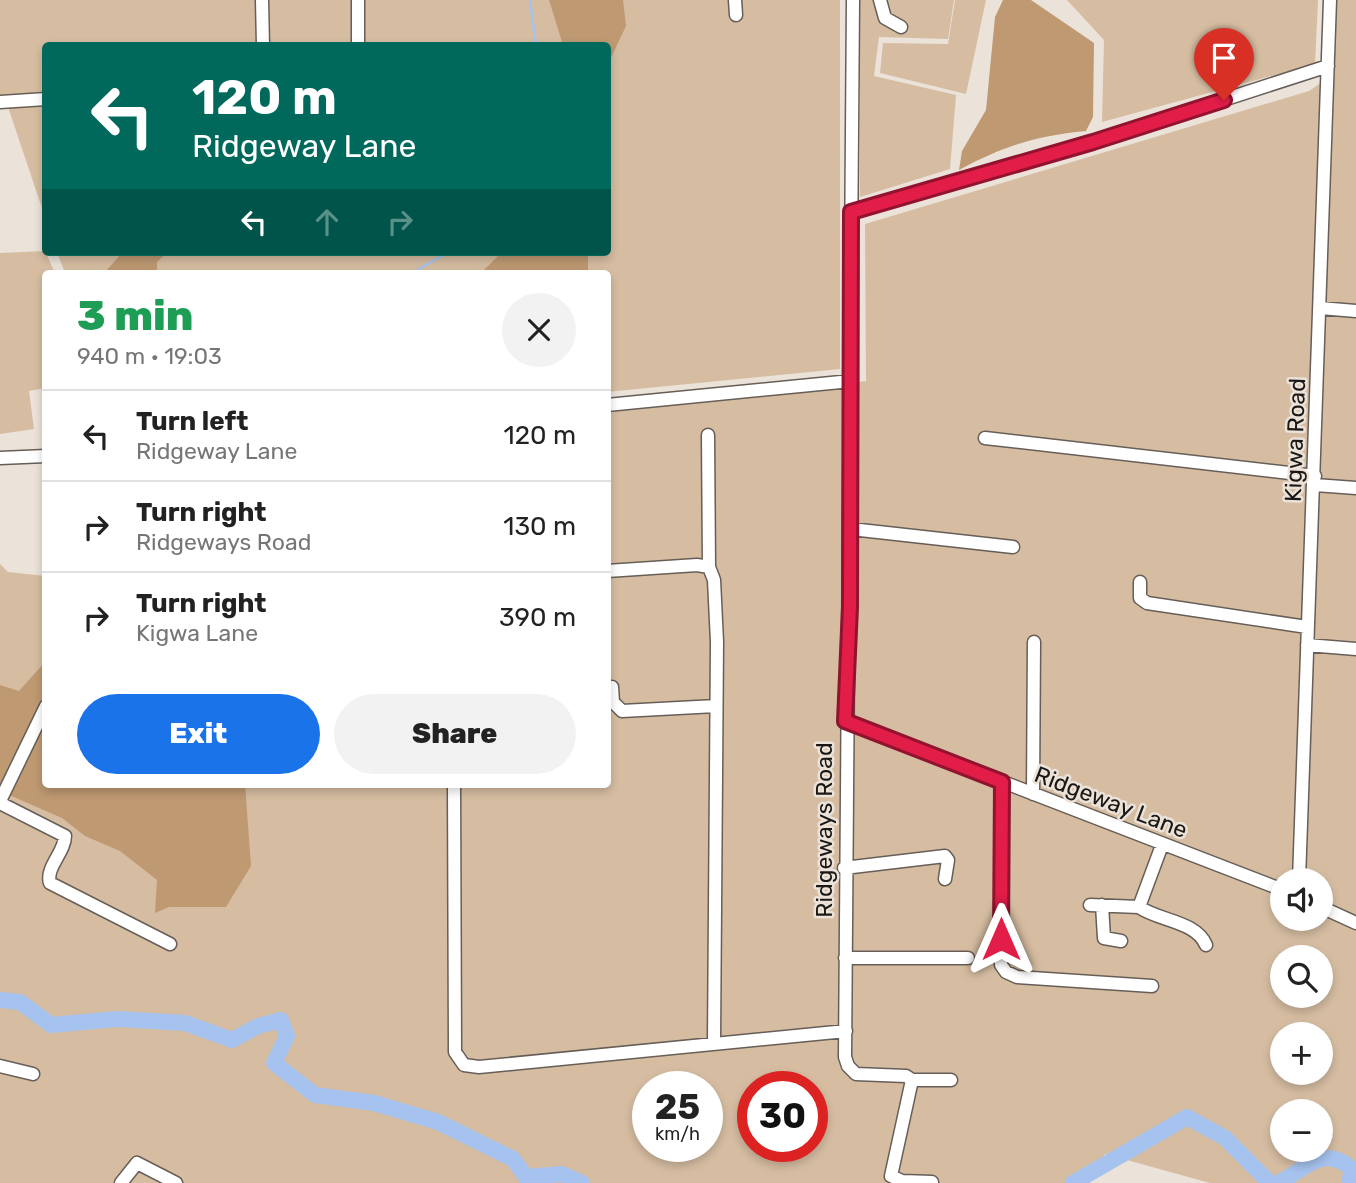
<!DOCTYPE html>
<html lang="en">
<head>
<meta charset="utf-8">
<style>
	body { margin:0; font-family:Rubik,sans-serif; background:#f2f2f2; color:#222; height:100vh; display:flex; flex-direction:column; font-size:26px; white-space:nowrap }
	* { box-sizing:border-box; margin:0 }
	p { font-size:23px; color:#767676 }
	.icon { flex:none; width:38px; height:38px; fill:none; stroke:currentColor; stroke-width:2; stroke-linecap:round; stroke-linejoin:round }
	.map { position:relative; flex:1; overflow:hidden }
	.details { position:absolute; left:42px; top:270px; width:569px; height:518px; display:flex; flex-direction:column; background:#fff; border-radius:7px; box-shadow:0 4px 10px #0003 }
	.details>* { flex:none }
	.top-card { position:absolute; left:42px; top:42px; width:569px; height:214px; border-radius:7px; box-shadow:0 4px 10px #0003; background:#00695c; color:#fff; overflow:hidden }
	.tools { position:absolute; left:1270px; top:868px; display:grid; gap:14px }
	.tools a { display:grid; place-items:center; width:63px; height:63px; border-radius:50%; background:#fff; box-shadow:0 4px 10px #0003; font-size:35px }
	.speed { position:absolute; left:632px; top:1071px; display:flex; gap:14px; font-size:35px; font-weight:700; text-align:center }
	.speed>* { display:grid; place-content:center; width:91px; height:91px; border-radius:50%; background:#fff; box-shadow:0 4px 10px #0003; line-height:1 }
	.speed small { font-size:18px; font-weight:400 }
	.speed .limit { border:10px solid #d22; background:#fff; color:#111 }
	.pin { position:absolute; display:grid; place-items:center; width:60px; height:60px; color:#fff; margin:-72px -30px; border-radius:50% 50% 50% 0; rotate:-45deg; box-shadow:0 0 7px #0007 }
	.pin .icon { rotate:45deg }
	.me { position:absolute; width:77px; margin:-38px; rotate:0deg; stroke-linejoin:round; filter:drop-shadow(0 0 5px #0008) }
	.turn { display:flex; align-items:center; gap:24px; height:147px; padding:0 35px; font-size:32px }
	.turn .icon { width:91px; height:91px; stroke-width:2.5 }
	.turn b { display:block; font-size:49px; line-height:60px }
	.lanes { display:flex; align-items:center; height:66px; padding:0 35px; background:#0003; justify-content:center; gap:35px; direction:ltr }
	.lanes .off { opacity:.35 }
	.round { display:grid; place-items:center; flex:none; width:74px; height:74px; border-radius:37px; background:#f2f2f2 }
	.headline { display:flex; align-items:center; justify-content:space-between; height:119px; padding:0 35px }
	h1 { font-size:42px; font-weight:800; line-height:52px; color:#1e9e55 }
	.primary-button { display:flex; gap:14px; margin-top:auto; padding:14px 35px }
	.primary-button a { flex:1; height:80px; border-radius:42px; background:#1a73e8; color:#fff; font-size:28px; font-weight:800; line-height:80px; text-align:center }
	.primary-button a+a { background:#f2f2f2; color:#222 }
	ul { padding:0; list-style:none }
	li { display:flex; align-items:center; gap:21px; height:91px; padding:0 35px; border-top:2px solid #e0e0e0 }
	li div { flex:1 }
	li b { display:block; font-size:26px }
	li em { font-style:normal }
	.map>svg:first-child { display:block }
</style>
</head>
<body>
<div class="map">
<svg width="1356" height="1183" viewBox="0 0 1356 1183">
	<rect width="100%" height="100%" fill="#ebe2d9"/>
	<path fill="#d6bda2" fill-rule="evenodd" d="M0,0H840V369L607,392V273H65L57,252H607V46H46L45,217L8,107L0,106Z
		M860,0H954L948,39L879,37L874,76L956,95L950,169L860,197Z
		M955,0H986L966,94L880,73L883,43L948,44Z
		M1067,0H1318L1315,64L1102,122L1104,40Z
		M1331,0H1356V1183H1210L1105,1154L1087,1183H0V564L8,572L45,576L46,784H607V412L866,381L865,224L1309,91L1328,78ZM1283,880H1321V919H1283ZM1283,957H1321V996H1283ZM1283,1034H1321V1073H1283ZM648,1087H707V1146H648ZM752,1087H812V1146H752ZM1283,1111H1321V1150H1283Z
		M45,251L55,273H46L45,388L29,391L34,429L0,434V253Z"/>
	<path fill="#be9972" d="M549,0H623L626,26L609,62L607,46L563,45Z
		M1003,0H1031L1094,43L1093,117L1086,131C1035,136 1004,146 959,170L962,151L986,110L995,17Z
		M123,252H168L157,262V273H104Z
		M502,252H579L588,256V273H481Z
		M45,662L46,784H245L251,866L226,907H169L155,913L157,880L120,851L85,836L62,818L0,791V685L19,691Z"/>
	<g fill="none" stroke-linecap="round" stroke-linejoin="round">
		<path stroke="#a6c2ee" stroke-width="2.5" d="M530,0L536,46
			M412,273L449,252"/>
		<path stroke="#a6c2ee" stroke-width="16" d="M0,1000L20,1002L51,1025L117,1019L185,1023L232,1040L258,1026L281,1020L287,1036L274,1063L315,1095L374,1103L438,1122L513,1159L526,1177L562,1174L582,1183
			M1073,1183L1187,1117L1225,1138L1270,1183
			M1278,1183C1305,1170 1322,1143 1352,1169L1349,1183"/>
		<g stroke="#665e57" stroke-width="15">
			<path id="minor" d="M262,0L263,46
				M735,0L736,15
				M853,0L845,1057L848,1066L856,1074L906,1076L912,1080L891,1176L902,1181L932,1182
				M880,0L885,18L901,27
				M358,46V0
				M0,102L46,99
				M851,212L1093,142L1328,66
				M1320,308L1356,311
				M607,405L851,381
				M708,435L709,567L714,580L717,642L714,1041
				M985,438L1315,476
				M0,458L46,456
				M1315,485L1356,488
				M851,529L1013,547
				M607,571L697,565L709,567
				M1140,582V598L1147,603L1307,627
				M1307,645L1356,649
				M612,687L613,702L622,711L716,706
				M845,721L1283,890
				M1002,782L1001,965L1006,972L1017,977L1152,986
				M454,784L455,1052L464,1065L479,1067L846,1031
				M1033,794L1034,642
				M0,801L46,706
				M0,803L65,836C65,852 45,868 50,883L170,944
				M844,868L945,856L948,860L945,879
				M1299,880L1330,0
				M1090,905L1139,907L1162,845
				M1102,905L1104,938L1121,941
				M1139,907C1159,921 1196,921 1206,945
				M1321,907L1356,923
				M845,958H968
				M0,1066L33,1074
				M912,1080H951
				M121,1183L137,1163L176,1183"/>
		</g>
		<use href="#minor" stroke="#fff" stroke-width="12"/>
	</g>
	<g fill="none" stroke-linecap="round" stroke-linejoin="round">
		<g stroke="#92132f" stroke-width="18">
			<path id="route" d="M1001,939L1002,782L845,721L850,607L851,212L1093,142L1224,100"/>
		</g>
		<use href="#route" stroke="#e11d48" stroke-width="12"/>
	</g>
	<g text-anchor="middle" stroke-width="5" stroke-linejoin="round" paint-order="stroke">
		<g font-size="23" fill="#1a1714" stroke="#ebe2d9">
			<text transform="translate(1295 440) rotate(-88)" y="8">Kigwa Road</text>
			<text transform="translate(1111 802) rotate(21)" y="8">Ridgeway Lane</text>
			<text transform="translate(824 830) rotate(-90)" y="8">Ridgeways Road</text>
		</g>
	</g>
</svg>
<div class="tools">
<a><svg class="icon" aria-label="sound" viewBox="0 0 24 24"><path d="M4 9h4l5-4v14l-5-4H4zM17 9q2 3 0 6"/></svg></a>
<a><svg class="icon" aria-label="search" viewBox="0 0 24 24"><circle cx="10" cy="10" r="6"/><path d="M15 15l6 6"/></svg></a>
<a>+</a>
<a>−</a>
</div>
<div class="speed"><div>25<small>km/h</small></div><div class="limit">30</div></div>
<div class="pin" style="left:1224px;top:100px;background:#d93025"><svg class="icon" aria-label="arrive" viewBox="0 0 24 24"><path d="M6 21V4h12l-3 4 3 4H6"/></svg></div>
<svg class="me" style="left:1001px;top:939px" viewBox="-20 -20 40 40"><path d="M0-17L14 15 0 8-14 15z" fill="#e11d48" stroke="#fff" stroke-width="4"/></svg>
<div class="top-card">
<div class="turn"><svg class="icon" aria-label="left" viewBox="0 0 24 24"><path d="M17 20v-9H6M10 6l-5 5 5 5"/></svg><div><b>120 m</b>Ridgeway Lane</div></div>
<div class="lanes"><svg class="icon" aria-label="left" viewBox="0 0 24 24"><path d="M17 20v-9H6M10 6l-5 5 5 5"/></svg><svg class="icon off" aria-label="ahead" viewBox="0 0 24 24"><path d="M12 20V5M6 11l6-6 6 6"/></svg><svg class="icon off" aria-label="right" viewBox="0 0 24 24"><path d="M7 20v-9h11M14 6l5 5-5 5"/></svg></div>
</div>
<section class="details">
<div class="headline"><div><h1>3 min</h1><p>940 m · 19:03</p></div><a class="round"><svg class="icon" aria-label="close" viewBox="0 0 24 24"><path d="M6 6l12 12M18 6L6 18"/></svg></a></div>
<ul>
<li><svg class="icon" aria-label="left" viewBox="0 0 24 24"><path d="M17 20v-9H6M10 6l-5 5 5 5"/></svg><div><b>Turn left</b><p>Ridgeway Lane</p></div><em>120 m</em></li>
<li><svg class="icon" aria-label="right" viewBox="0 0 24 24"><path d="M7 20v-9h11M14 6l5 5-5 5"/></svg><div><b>Turn right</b><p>Ridgeways Road</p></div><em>130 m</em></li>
<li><svg class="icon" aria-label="right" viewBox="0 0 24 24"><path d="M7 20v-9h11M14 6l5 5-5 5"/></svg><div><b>Turn right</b><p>Kigwa Lane</p></div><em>390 m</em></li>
</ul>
<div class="primary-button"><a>Exit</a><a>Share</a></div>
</section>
</div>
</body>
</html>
